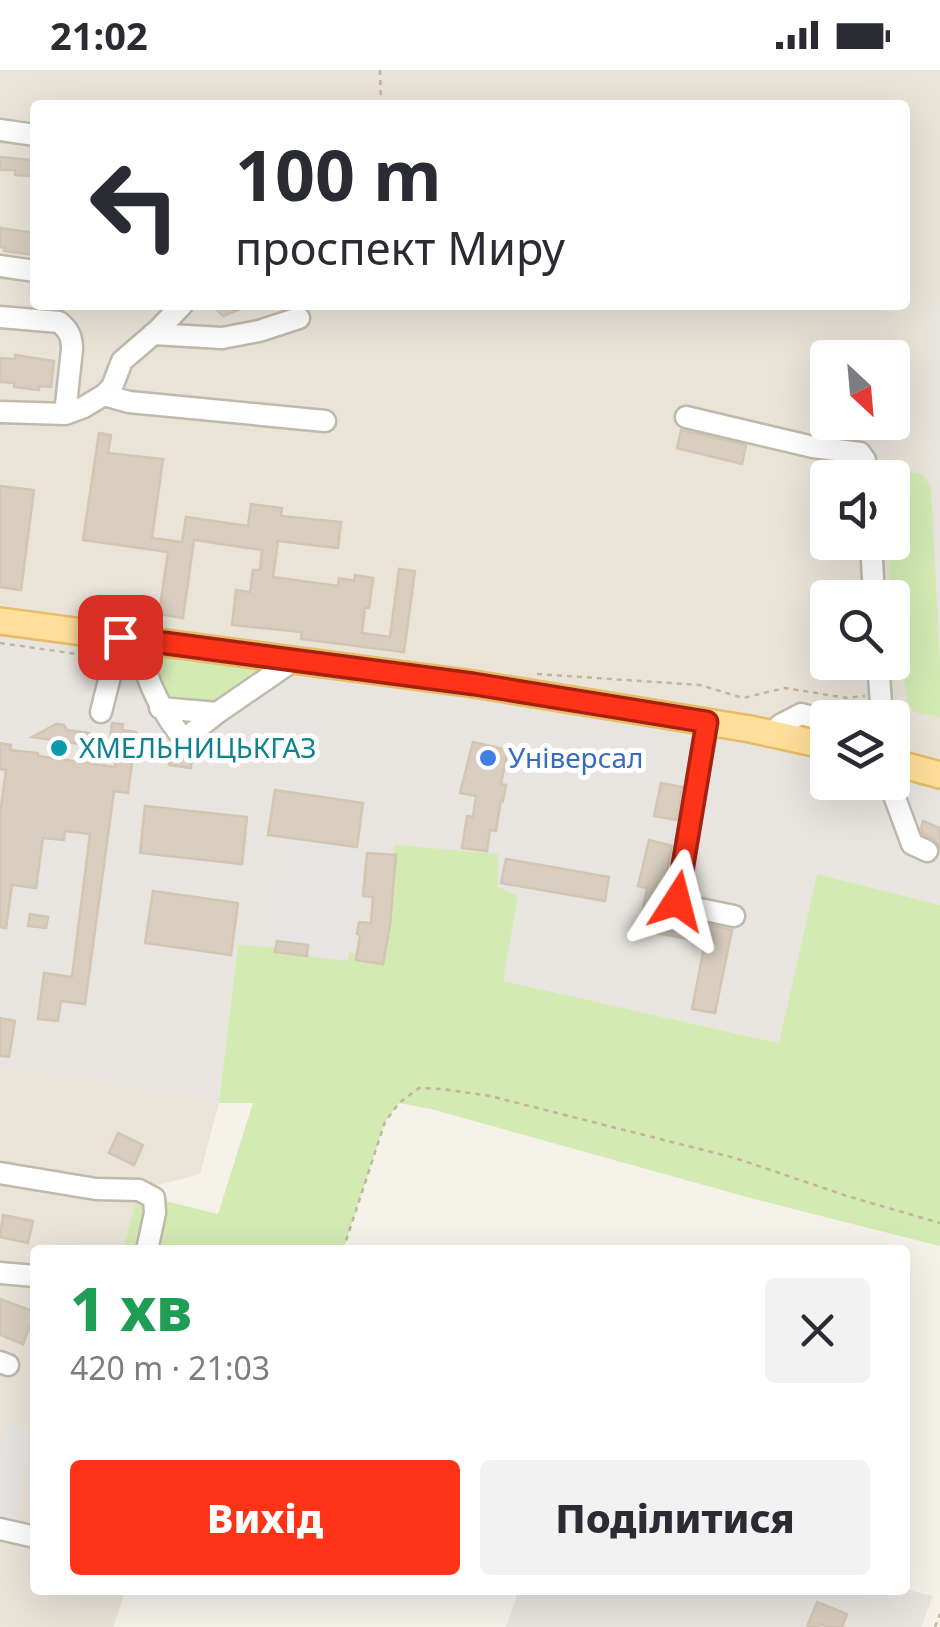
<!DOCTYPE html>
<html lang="uk">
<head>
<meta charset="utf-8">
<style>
	body { margin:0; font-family:"Noto Sans",sans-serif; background:#f2f2f3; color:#2b2b33; height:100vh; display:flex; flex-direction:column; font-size:38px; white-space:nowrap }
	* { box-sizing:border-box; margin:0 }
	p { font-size:32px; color:#7c7c81 }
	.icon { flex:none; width:55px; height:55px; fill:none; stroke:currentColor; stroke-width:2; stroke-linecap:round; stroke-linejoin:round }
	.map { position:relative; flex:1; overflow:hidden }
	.side { position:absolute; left:30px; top:1175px; width:880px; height:350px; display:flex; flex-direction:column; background:#fff; border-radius:10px; box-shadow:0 10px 40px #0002 }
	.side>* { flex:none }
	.hud { position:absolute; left:30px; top:30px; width:880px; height:210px; border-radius:10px; box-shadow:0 10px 40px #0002; background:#fff; color:#2b2b33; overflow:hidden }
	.needle { width:65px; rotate:154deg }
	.controls { position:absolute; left:810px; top:270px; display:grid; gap:20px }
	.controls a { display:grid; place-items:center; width:100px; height:100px; border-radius:10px; background:#fff; box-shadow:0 10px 40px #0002; font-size:50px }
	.pin { position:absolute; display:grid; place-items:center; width:85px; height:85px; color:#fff; margin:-42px; border-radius:20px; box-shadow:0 5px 15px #0006 }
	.me { position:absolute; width:110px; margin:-55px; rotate:9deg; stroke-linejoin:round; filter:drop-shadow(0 0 8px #0008) }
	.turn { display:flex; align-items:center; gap:35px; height:210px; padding:0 40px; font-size:45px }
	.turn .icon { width:130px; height:130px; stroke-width:2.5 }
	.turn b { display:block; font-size:70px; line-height:85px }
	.round { display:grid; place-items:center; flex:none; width:105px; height:105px; border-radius:10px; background:#f2f2f3 }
	.summary { display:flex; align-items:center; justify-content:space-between; height:170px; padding:0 40px }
	h1 { font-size:60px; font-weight:800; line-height:75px; color:#1e9e55 }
	.button { display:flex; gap:20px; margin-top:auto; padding:20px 40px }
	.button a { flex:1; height:115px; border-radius:10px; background:#ff3318; color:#fff; font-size:40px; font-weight:800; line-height:115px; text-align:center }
	.button a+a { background:#f2f2f3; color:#2b2b33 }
	.status { display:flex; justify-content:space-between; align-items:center; height:70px; padding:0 50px; background:#fff; direction:ltr }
	.status svg { height:28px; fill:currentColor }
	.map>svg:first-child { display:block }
</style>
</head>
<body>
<div class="status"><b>21:02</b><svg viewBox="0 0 49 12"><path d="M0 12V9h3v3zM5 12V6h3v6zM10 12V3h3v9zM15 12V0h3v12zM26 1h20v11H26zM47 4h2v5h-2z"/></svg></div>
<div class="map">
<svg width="940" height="1557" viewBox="0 0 940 1557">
	<rect width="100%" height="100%" fill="#f5f2ea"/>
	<path fill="#e9e3d8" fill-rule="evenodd" d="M0,0H940V699L893,686L892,648H828L827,670L0,546ZM35,35H905V235H35ZM828,288H892V352H828ZM828,408H892V472H828ZM828,528H892V592H828Z
		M0,997L219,1033L200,1104L140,1120L123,1180H35V1520H126L113,1557H0Z"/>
	<path fill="#e8e4df" d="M940,233V596L931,418L925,378L929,236Z
		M0,557L473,619L827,682L828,712H892L893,698L940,711V835L817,804L780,973L502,911L518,827L396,775L381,885L238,876L219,1033L0,997Z
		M905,1519L933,1526L921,1557H506L519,1520Z"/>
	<path fill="#d3eab3" d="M912,402L923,405L931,418L940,596V647C930,643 914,646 908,636L890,524L889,473L892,472L893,415L899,408Z
		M158,584L258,597L262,605L215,632L168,629L153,592Z
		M395,775L498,784V817L518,826L503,911L779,973L817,804L940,835V1176L754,1129L431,1039L399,1033L385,1052L343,1180H123L139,1120L154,1128L218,1144L253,1033H219L238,875L381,885Z"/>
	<path fill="#e7e5e2" d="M295,769L357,777L359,782L348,891L307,886L308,875L277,871L282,798L289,788Z
		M8,1354L33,1358L12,1462L0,1459V1389Z"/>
	<path fill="#d8cdbf" stroke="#d3c5b2" stroke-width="2.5" d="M0,87L32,90L31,106L15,105V100H0Z
		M0,158L35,163V185L4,181L5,178L0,177Z
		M212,235H251L223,246Z
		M15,285L54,291L51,317L39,316V320L14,317V313L0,312V288L15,289Z
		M681,360L746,375L742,394L677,378Z
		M99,363L111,365L108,383L163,389L152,468L182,472L186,447L248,456L251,434L282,438L281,446L341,452L338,478L278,471L273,507L338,516L339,508L354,511L355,505L373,508L369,538L365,537L362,563L390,567L399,499L415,501L404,582L301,569L302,562L232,555L236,520L250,522L253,500H260L262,480L194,470L183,548L159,544L168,482L83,470Z
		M0,416L34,420L21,520L0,517Z
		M112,653L123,654L122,660L136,662L128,723L114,721L85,934L61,931L58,951L38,949L44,903L72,907L90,764L65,761L64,770L43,768L36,818L12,815L6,858L0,857V744L6,700L0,699V673L11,675L10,680L38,683V686L115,697L117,679L109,678Z
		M56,654L64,655L67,660L90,663L88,675L32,667Z
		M473,672L508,680L501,714L506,715L503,731L501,730L496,761L490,760L487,781L462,778L467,746L473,747L476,726L460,723Z
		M184,674L191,676L190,681H193L191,698L169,695L171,679L176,680L177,675Z
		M661,713L682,717L677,750L654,746Z
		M275,720L363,733L357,777L268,765Z
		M145,736L247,747L242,794L140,783Z
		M923,751L940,758V778L934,769L923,764L921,758Z
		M649,770L672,776L659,838L666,840L677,848L732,860L715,943L692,939L705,872L639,860L647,818L638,816Z
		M367,783L396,785L390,855L383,894L356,890L360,865L357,864L359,852L371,853L373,827L363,826Z
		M506,789L609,807L605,831L501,813Z
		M153,821L238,833L231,885L145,873Z
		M30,844L48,847L46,858L28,856Z
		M277,871L308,875L307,886L275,882Z
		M0,948L15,951L9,987L0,986Z
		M118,1063L143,1075L134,1095L109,1083Z
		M3,1145L33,1151L28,1173L0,1167Z
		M0,1229L35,1242L23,1274L0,1265Z
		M817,1532L847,1544L842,1557H828L820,1554L818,1557H807Z"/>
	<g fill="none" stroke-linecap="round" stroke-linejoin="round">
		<g stroke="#c1b9ac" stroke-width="25">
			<path id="minor" d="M0,60L35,65
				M0,196L35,201
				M0,247L59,252C69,260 72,267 72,279L65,344
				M153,264L222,268L259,261L299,248
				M104,325L129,332L325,351
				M0,342L65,344L84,337L104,325L112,317L122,291L158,260L182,235
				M686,347L813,377L860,383L865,390L867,408
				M871,472L874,528
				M139,570C143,604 158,635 178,662
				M878,592L882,648
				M160,638L217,643
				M101,642L120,567
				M707,652L677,831L680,835L734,846
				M192,663L217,643L294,590
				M777,665L780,655L801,644L828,651
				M889,712L912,774L927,781
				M0,1103L96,1119L139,1120L154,1128L155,1143L147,1180
				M0,1203L35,1206
				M0,1292L8,1295
				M0,1459L35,1467"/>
		</g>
		<g stroke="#e7bc66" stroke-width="30">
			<path id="major" d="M0,551L474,614L750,659L828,676
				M892,692L940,705"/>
		</g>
		<path stroke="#c4b59d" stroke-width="2.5" stroke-dasharray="5 5" stroke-linecap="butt" d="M380,0L381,35
			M0,573L98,587
			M537,604L700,615L743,628L785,618L847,628L865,626
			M343,1180L385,1052L399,1033L419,1018L442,1019L490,1026L735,1088L847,1126L940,1153
			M935,1557L940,1544"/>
		<use href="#minor" stroke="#fff" stroke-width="20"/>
		<use href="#major" stroke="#ffdf9a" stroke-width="25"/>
	</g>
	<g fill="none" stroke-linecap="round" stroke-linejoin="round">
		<g stroke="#a62110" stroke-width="25">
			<path id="route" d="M120,567L474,614L707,652L677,831"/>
		</g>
		<use href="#route" stroke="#ff3318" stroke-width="18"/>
	</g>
	<circle fill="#0f9aa8" stroke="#fff" stroke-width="4" cx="59" cy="678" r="10"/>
	<circle fill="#3f7fe0" stroke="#fff" stroke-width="4" cx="488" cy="688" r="10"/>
	<g text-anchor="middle" stroke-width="10" stroke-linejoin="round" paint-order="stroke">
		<g font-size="28" fill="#0d838f" stroke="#fff" text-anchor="start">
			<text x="79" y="688">ХМЕЛЬНИЦЬКГАЗ</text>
		</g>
		<g font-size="28" fill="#366cbe" stroke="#fff" text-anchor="start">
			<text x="508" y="698">Універсал</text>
		</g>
	</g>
</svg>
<div class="controls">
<a><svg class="needle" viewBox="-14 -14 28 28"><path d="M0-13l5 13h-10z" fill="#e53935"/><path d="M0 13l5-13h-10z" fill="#7c7c81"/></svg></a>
<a><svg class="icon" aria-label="sound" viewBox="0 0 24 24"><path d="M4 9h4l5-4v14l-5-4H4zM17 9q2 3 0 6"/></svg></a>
<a><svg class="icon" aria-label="search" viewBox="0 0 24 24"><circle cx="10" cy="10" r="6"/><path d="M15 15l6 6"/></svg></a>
<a><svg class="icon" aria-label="layers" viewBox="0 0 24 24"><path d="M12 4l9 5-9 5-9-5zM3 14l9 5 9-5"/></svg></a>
</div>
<div class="pin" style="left:120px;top:567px;background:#d93025"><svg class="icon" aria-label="arrive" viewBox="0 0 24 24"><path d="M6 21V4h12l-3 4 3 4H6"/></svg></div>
<svg class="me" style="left:677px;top:831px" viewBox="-20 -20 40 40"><path d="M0-17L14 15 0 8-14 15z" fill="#ff3318" stroke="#fff" stroke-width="4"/></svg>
<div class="hud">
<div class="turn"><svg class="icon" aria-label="left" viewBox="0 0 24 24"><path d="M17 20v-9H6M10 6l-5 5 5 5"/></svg><div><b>100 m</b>проспект Миру</div></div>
</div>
<section class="side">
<div class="summary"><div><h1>1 хв</h1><p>420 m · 21:03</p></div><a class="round"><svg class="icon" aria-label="close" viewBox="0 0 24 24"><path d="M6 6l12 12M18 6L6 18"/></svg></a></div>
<div class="button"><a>Вихід</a><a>Поділитися</a></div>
</section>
</div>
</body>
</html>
